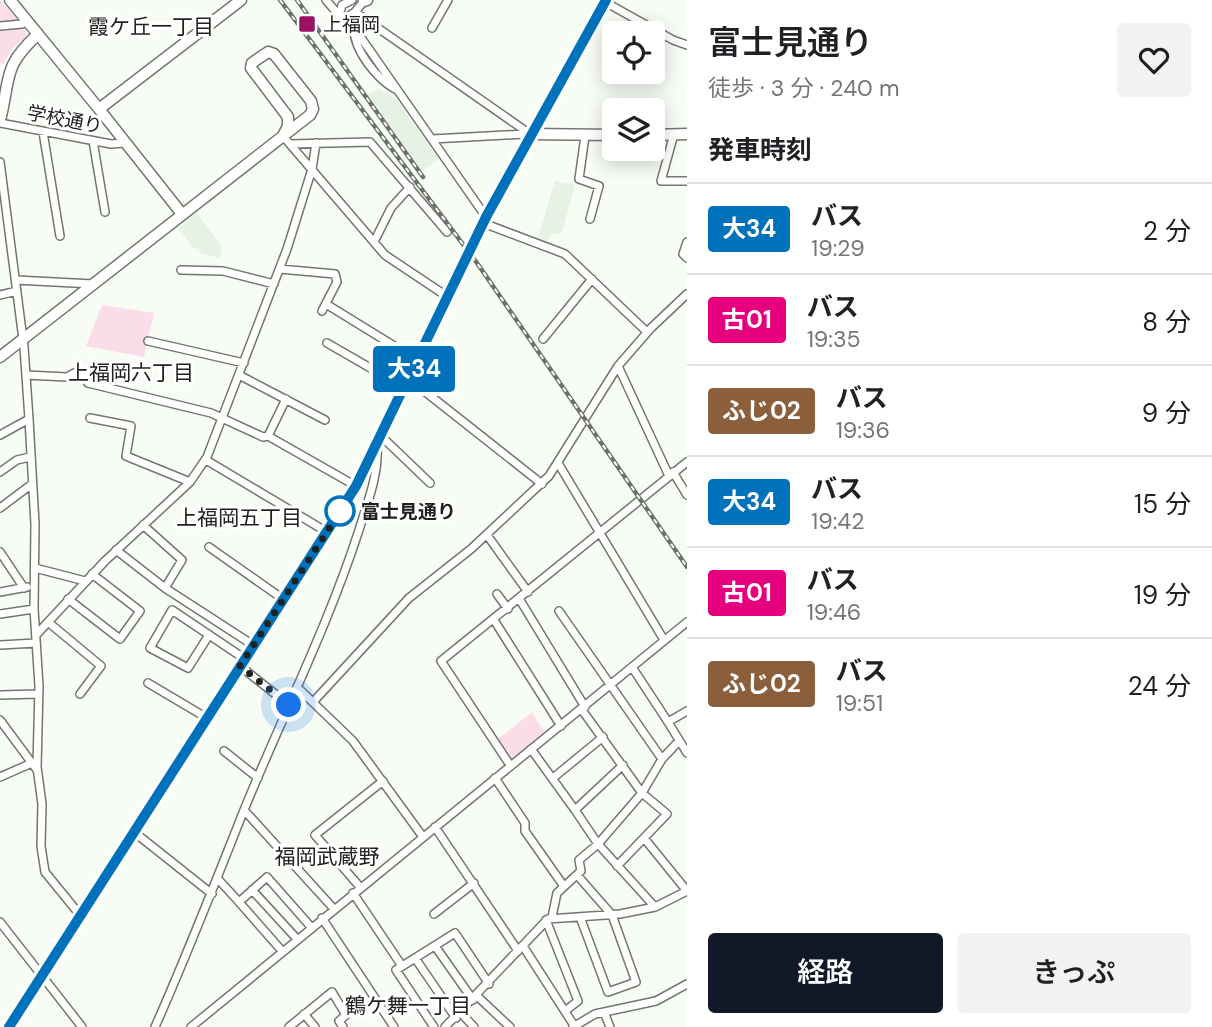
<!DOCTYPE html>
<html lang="ja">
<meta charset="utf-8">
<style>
:root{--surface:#fff;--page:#f2f2f2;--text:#202124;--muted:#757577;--line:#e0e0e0;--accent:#111827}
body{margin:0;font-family:"DM Sans","Noto Sans JP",sans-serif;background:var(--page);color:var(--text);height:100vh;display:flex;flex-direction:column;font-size:26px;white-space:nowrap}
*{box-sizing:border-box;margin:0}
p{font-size:23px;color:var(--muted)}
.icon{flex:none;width:38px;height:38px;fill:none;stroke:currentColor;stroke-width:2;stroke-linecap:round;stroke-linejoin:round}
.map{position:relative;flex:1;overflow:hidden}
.drawer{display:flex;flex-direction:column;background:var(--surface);width:525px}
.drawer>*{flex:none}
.badge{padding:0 14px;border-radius:5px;font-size:24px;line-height:46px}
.controls{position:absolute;left:602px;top:21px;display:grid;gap:14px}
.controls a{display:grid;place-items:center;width:63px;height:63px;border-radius:7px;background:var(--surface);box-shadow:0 4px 18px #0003;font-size:35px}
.you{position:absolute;width:35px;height:35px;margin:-18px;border:5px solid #fff;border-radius:50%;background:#1a73e8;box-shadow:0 0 0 10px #1a73e833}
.map>.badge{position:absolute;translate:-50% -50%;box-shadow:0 0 0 4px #fff}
h2{padding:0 21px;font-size:26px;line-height:63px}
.round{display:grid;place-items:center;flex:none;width:74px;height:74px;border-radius:7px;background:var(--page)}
.overview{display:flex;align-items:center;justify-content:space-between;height:119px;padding:0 21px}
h1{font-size:33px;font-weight:600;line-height:52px}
.primary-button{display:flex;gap:14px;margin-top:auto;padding:14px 21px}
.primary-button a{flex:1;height:80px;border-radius:7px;background:var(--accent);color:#fff;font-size:28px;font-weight:600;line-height:80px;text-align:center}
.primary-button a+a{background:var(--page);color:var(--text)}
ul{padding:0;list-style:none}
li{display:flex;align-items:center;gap:21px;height:91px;padding:0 21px;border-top:2px solid var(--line)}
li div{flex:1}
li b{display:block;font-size:26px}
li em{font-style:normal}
li .badge{min-width:77px;font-weight:700;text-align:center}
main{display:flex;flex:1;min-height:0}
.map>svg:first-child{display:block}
.built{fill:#e6f2e3}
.green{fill:#fadde9}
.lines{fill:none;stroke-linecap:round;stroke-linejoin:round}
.street-casing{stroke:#71776f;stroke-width:10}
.secondary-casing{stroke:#71776f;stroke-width:13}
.primary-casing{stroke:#71776f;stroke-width:14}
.street{stroke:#fff;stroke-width:7}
.secondary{stroke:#fff;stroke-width:10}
.primary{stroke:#fff;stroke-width:10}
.rail-casing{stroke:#6c6f6a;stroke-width:4.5}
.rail{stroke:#fff;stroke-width:2;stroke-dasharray:5;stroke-linecap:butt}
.line-casing{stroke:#fff;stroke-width:16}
.line{stroke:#0072bc;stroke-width:10}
.walk{stroke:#20221f;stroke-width:7;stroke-dasharray:0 12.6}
.poi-dot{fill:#9a1063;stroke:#fff;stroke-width:2.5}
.stop-dot{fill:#fff;stroke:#0072bc;stroke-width:3.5}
.labels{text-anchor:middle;stroke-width:6;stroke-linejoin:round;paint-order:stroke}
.poi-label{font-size:19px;fill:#20221f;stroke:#fff;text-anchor:start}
.street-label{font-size:19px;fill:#20221f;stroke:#fff}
.stop-label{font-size:19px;font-weight:bold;fill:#20221f;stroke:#fff;text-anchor:start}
.neighbourhood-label{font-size:21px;fill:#20221f;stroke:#fff}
</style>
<main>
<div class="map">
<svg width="687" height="1027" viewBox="0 0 687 1027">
<rect width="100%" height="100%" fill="#f7fdf5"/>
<path class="built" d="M379 88 397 100 439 159 422 171 367 95Z
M555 181 575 185 562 233 551 234 546 244 537 241Z
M197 213 222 247 220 258 199 253 200 250 194 248 178 229Z"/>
<path class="green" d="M0 0 26 30V36L11 50 4 64 0 63Z
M102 305 154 313 144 357 86 346Z
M532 712 545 733 511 759 498 739Z"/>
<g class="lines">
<g class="street-casing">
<path id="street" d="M326 0 343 20 355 12 364 1
M605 2 673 40 687 45
M355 12 530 134
M339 16 342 5 352 0
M348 19 486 217
M0 26 22 24
M432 28 448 0
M354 29C354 50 376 78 395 89
M0 123 111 144 124 143
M43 132 60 236
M674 134 661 181H687
M283 136 385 255 448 297
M585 136 579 179 599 186 590 219
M432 139 525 134
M93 141 105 212
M290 144 370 142 447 232
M0 162 24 347 29 419 35 524 34 609 39 686 37 767 42 804 41 846 45 872 80 915
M483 223 565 254 647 332
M374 242 391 208 410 187
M687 242 683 254 687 258
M280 269 335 274 337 282 322 311
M181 270 223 271 274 284
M16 280 93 284
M0 295 17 291
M326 304 417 360
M543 339 592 279
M148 341 244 363
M327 343 405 388
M618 366 669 476
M26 375 67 377 74 373 89 377 88 383 211 413 263 437 268 436 286 399
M239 375 325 420
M409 379 542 484
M90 418 131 426 126 456 190 482
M0 435 29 419
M268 436 356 486
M381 436 430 483
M206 460 327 532
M558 463 664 640
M0 472 17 460 30 457
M673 472 687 495
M0 508 32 484
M143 525 182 560 165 588
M487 535 528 592
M209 547 283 599
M116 550 165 588 253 645
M0 552 24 588
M35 568 85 581
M0 592 27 587
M497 594 508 609
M68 599 120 639 140 611 92 574
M520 600 585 707
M0 614 34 609
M494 620 561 726
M48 622 101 666 80 694
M36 635 105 561 190 482 207 457 287 249 312 169 316 143
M209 635 188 668 150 648 172 610 245 659
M0 645 36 643
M240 666 289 705
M632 667 668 722 687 711
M148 683 207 718
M297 687 353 741 423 837
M0 695 38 694
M314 701 409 598 471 549 549 476 618 366 651 328 687 294
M582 710 642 793 667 814 617 866
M0 720 37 770
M668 722 687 753
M531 749 575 810 623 765
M224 751 258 778
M662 759 679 741
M510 765 441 661 687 462
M0 777 32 763
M495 778 525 823V831L563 885
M553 778 603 737
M244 810 334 909
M575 810 598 844 655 907
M435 827 518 951
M134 832 212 894
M644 838 687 891
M577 875 612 915 636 982 608 992 580 917
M218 879 239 902
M360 887 315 835 383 781
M252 890 297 939
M353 893 402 966
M434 914 474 883
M552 917 557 893 581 871 579 860 598 844 642 793 662 759 559 611
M322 918 394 1027
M546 920 578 1001 565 1011
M0 922 82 1027
M435 946 473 1000
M523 946 575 1027
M282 951 239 902 267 877 311 927
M415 958 456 1018
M477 996 510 1027
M604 1012 610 1027
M461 1013 474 1027
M304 1014 315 1027
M155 1027C187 955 215 883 244 810 282 717 328 626 359 530 367 504 379 474 377 447
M191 1027 687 622
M289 1027 332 992 346 1015 339 1021 343 1027
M434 1027 396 970 455 933 489 984
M445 1027 548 919 620 914 655 907 687 891
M573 1027 595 1014 656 1001 687 984"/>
</g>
<g class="secondary-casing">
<path id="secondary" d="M10 0 99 109 241 0
M364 1 367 0
M99 109 182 214
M0 120C11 77 2 68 37 35
M530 134 614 135
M653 135 687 134
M0 357 310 115 313 109 311 101 274 54 268 52 252 63 251 68 288 117V126L283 136"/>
</g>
<g class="primary-casing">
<path id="primary" d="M9 1027 356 486 486 217 606 0"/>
</g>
<use href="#street" class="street"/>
<use href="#secondary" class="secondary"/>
<use href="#primary" class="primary"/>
<g class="rail-casing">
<path id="rail" d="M280 0 477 263 687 567
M297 0 423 177"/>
</g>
<use href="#rail" class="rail"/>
</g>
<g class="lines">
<g class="line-casing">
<path id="line" d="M9 1027 356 486 486 217 606 0"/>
</g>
<use href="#line" class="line"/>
<path class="walk" d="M289 705 240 666 343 507 340 511"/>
</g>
<rect class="poi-dot" x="298" y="15" width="18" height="18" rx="3.5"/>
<circle class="stop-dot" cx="340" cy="511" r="14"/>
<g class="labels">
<g class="poi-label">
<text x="323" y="31">上福岡</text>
</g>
<g class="street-label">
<text transform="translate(65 119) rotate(11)" y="7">学校通り</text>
</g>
<g class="stop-label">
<text x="361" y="518">富士見通り</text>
</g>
<g class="neighbourhood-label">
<text x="151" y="34">霞ケ丘一丁目</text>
<text x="131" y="380">上福岡六丁目</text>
<text x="239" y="525">上福岡五丁目</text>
<text x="327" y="864">福岡武蔵野</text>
<text x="408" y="1013">鶴ケ舞一丁目</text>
</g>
</g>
</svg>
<div class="controls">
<a><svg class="icon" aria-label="locate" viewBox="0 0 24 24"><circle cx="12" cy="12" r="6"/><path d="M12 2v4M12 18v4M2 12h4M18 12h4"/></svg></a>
<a><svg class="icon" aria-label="layers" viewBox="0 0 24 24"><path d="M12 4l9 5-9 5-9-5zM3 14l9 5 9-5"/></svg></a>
</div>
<div class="you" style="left:289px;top:705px"></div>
<b class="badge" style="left:414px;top:369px;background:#0072bc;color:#fff">大34</b>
</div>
<section class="drawer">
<div class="overview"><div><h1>富士見通り</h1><p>徒歩 · 3 分 · 240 m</p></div><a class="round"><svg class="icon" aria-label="heart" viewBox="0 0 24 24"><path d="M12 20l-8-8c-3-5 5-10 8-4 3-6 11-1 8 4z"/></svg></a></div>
<h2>発車時刻</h2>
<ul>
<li><span class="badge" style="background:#0072bc;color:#fff">大34</span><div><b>バス</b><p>19:29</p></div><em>2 分</em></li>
<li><span class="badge" style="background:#e6007e;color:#fff">古01</span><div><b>バス</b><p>19:35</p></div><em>8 分</em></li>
<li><span class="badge" style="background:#8b5e3c;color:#fff">ふじ02</span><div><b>バス</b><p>19:36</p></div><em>9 分</em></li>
<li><span class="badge" style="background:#0072bc;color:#fff">大34</span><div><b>バス</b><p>19:42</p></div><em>15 分</em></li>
<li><span class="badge" style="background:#e6007e;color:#fff">古01</span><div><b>バス</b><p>19:46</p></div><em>19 分</em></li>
<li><span class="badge" style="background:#8b5e3c;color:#fff">ふじ02</span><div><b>バス</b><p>19:51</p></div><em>24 分</em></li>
</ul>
<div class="primary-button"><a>経路</a><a>きっぷ</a></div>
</section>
</main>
